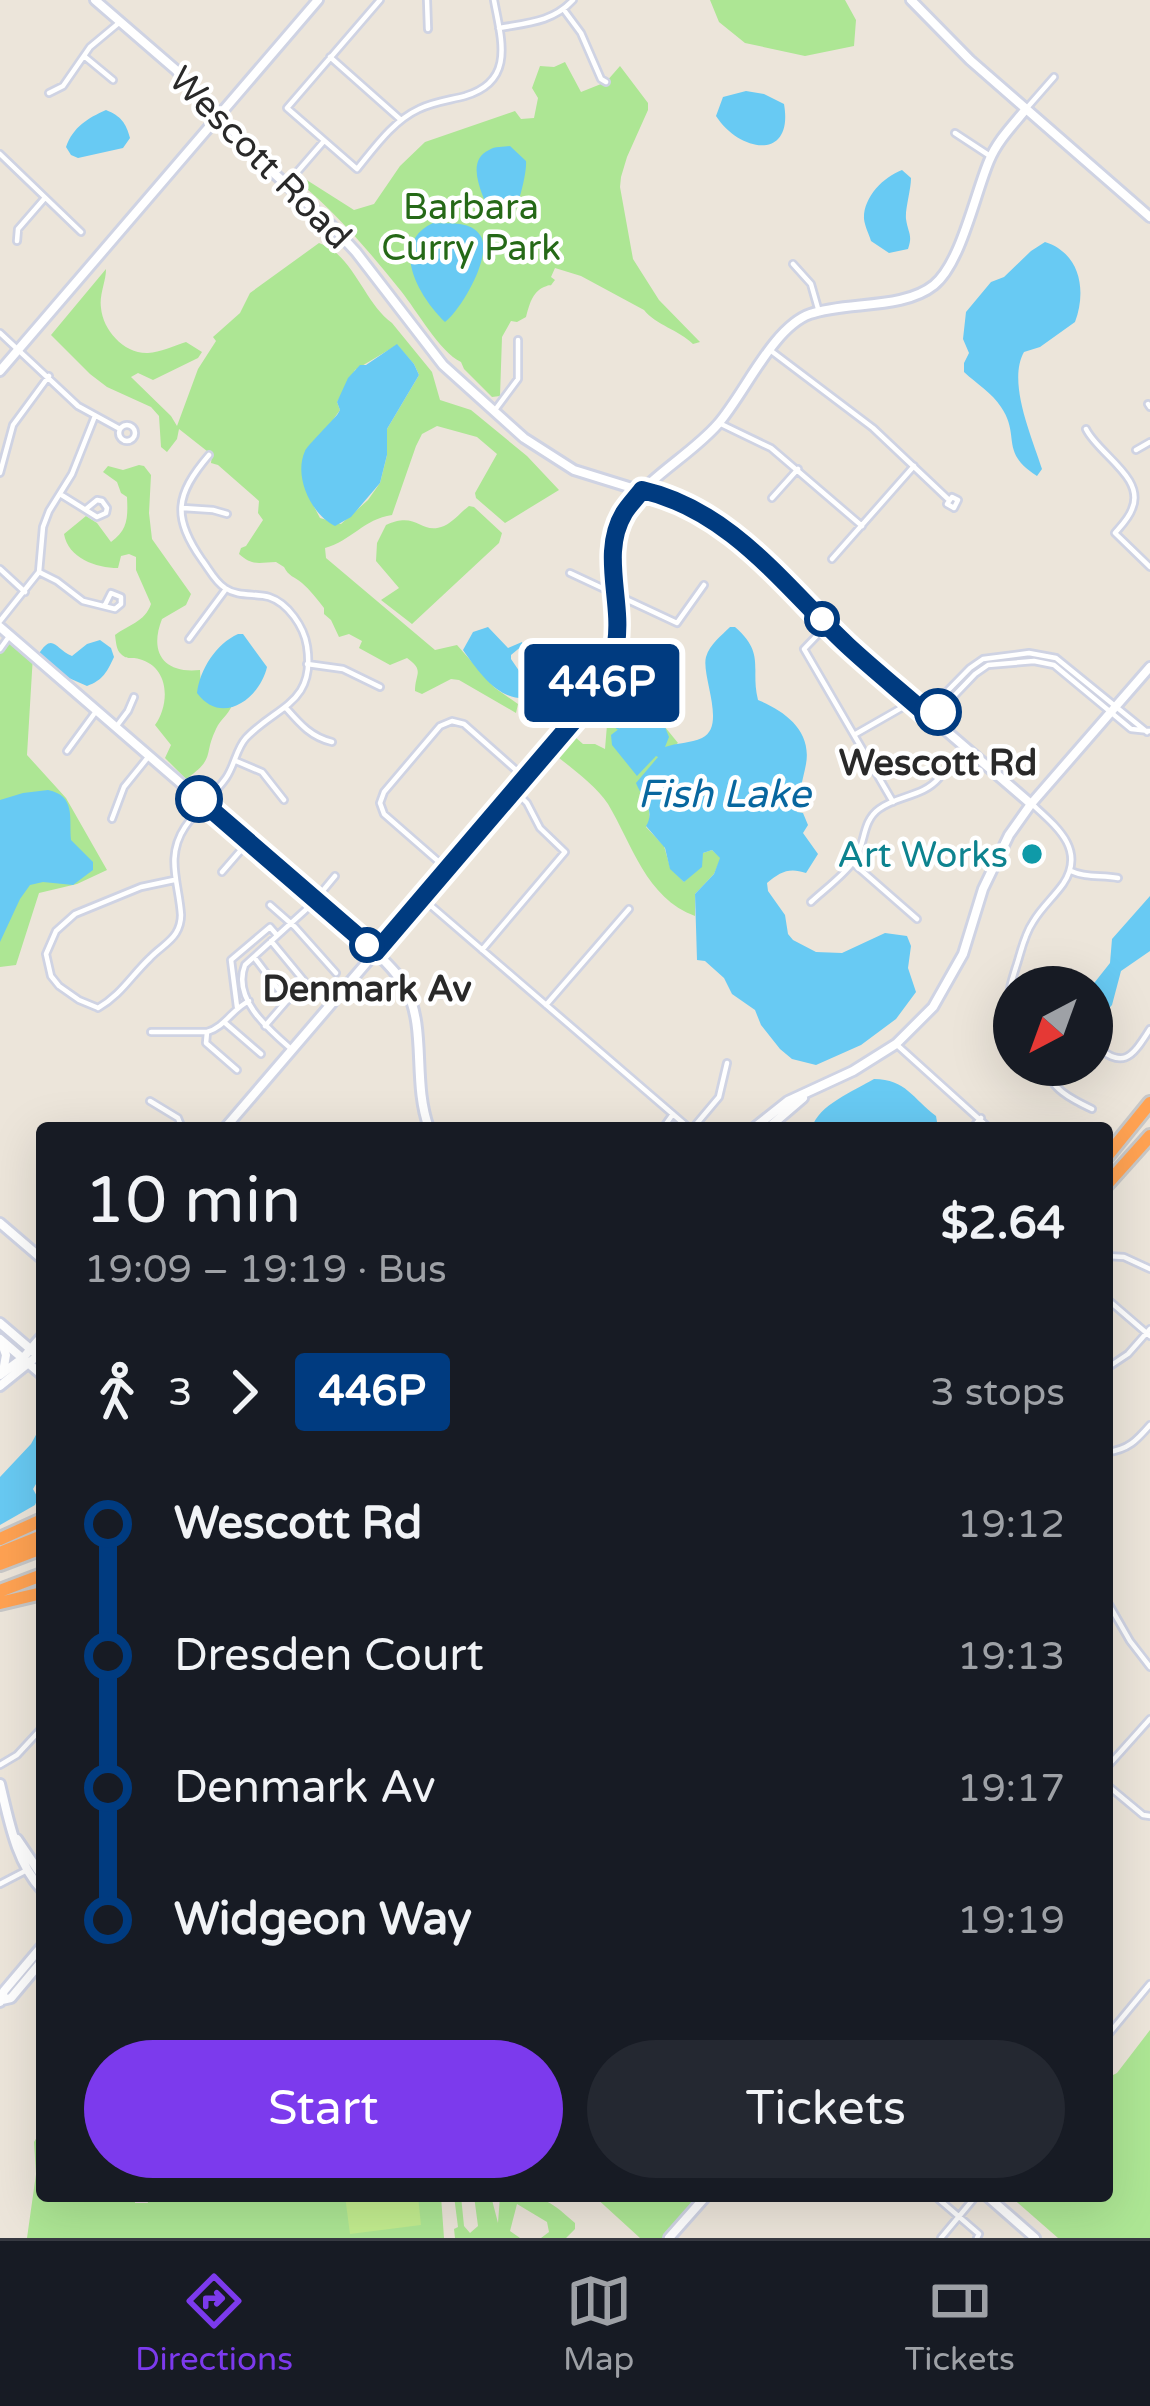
<!DOCTYPE html>
<meta charset="utf-8">
<style>
:root{--surface:#171b24;--page:#242831;--text:#f1f3f6;--muted:#9ea1a6;--line:#363941;--accent:#7c3aed}
body{margin:0;font-family:"Varela Round",sans-serif;background:var(--page);color:var(--text);height:100vh;display:flex;flex-direction:column;font-size:45px;white-space:nowrap}
*{box-sizing:border-box;margin:0}
p{font-size:39px;color:var(--muted)}
.icon{flex:none;width:66px;height:66px;fill:none;stroke:currentColor;stroke-width:2;stroke-linecap:round;stroke-linejoin:round}
.map{position:relative;flex:1;overflow:hidden}
.panel{position:absolute;left:36px;top:1122px;width:1077px;height:1080px;display:flex;flex-direction:column;background:var(--surface);border-radius:12px;box-shadow:0 12px 48px #0002}
.panel>*{flex:none}
.badge{padding:0 24px;border-radius:9px;font-size:42px;line-height:78px}
.needle{width:78px;rotate:221deg}
.controls{position:absolute;left:993px;top:966px;display:grid;gap:24px}
.controls a{display:grid;place-items:center;width:120px;height:120px;border-radius:50%;background:var(--surface);box-shadow:0 12px 48px #0002;font-size:60px}
.map>.badge{position:absolute;translate:-50% -50%;box-shadow:0 0 0 6px #fff}
.legs{display:flex;align-items:center;gap:18px;height:132px;padding:0 48px;font-size:39px}
.legs p{margin-inline-start:auto}
.head{display:flex;align-items:center;justify-content:space-between;height:204px;padding:0 48px}
h1{font-size:66px;font-weight:600;line-height:90px}
.primary-button{display:flex;gap:24px;margin-top:auto;padding:24px 48px}
.primary-button a{flex:1;height:138px;border-radius:72px;background:var(--accent);color:#fff;font-size:48px;font-weight:600;line-height:138px;text-align:center}
.primary-button a+a{background:var(--page);color:var(--text)}
ul{padding:0 48px;list-style:none}
li{display:flex;align-items:center;gap:42px;height:132px;font-size:45px}
li i{display:grid;place-items:center;width:18px;height:100%;margin:0 15px;background:currentColor}
li i::after{content:'';width:30px;height:30px;margin:-15px;border:9px solid;border-radius:50%;background:var(--surface)}
li p{margin-inline-start:auto}
li:first-child i{background:linear-gradient(#0000 50%,currentColor 0)}
li:last-child i{background:linear-gradient(currentColor 50%,#0000 0)}
.tabs{display:flex;justify-content:space-around;align-items:center;height:168px;border-top:3px solid var(--line);background:var(--surface);font-size:33px;color:var(--muted)}
.tabs a{display:grid;justify-items:center;gap:6px}
.tabs .selected{color:var(--accent)}
.map>svg:first-child{display:block}
.green{fill:#ade694;fill-rule:evenodd}
.pitch{fill:#c3ed8f}
.water{fill:#68caf3}
.lines{fill:none;stroke-linecap:round;stroke-linejoin:round}
.stream{stroke:#68caf3;stroke-width:3}
.street-casing{stroke:#cfd3e3;stroke-width:10}
.secondary-casing{stroke:#cfd3e3;stroke-width:14}
.highway-casing{stroke:#c7c7c7;stroke-width:18}
.street{stroke:#fff;stroke-width:4.5}
.secondary{stroke:#fff;stroke-width:8}
.highway{stroke:#ffa252;stroke-width:12}
.line-1-casing{stroke:#fff;stroke-width:27}
.line-1{stroke:#003b80;stroke-width:18}
.stop-1-dot{fill:#fff;stroke:#003b80;stroke-width:6}
.culture-dot{fill:#0f9aa8;stroke:#fff;stroke-width:4.5}
.labels{text-anchor:middle;stroke-width:9;stroke-linejoin:round;paint-order:stroke}
.street-label{font-size:36px;fill:#292929;stroke:#fff}
.park-label{font-size:36px;fill:#256917;stroke:#fff}
.stop-label{font-size:36px;font-weight:bold;fill:#292929;stroke:#fff}
.culture-label{font-size:36px;fill:#0d838f;stroke:#fff;text-anchor:end}
.water-label{font-size:39px;font-style:italic;fill:#08679f;stroke:#fff}
</style>
<div class="map">
<svg width="1150" height="2238" viewBox="0 0 1150 2238">
<rect width="100%" height="100%" fill="#ece5da"/>
<path class="green" d="M710 0H845L856 20 854 46 805 56 745 43 719 22Z
M565 62 581 92 606 82 620 66 648 103V110L627 157 621 177 620 187 633 259 659 300 700 342 693 344C679 330 656 325 644 310L581 276 555 268 551 277 555 280C547 290 555 282 544 287 532 292 529 306 526 317L517 322 511 321 502 337 500 396 492 397 464 369 461 362C440 352 417 311 401 291 369 251 338 215 299 182L302 177 354 210 374 204 400 166 425 142 515 111 521 119 534 118 538 98 532 88 540 66 554 67Z
M319 243C353 254 364 303 392 323L432 372 440 400 471 410 527 456 559 490 505 523 476 498 475 493 497 454 477 437 437 426 422 434 416 446 392 515C364 519 351 541 325 548L326 558 435 650 457 645 495 688 518 704 516 713 459 680 451 679 422 694 415 691C415 673 425 671 407 658L390 665 359 648 362 641 349 634 339 637 331 620 324 614V608C317 599 310 590 302 583 294 576 289 577 284 567L276 562C261 562 253 567 239 554L241 548 246 546 263 520 258 513 259 501 218 465 211 463 212 455 179 429 177 439 167 452 161 447 159 416 151 407 107 387 90 374 51 335 106 269C106 282 99 294 101 308 103 330 124 354 148 353 160 352 174 346 186 342L202 352 198 358 153 380 138 373 131 377 171 416 177 426 198 369 216 341 213 337 240 313 250 293ZM397 345 414 364 419 375 387 429V455L380 483 368 500 341 524 320 518 308 495 314 440 325 431 340 410 337 402 355 370Z
M139 465 144 466 151 475 149 513 152 539 191 594 186 605 162 619C149 652 163 674 200 670L201 691 232 705C228 716 221 718 216 729 203 756 216 758 186 779L165 758 171 745 155 725C170 704 170 667 139 659 131 656 128 661 121 654 116 650 116 641 115 635 128 625 145 622 151 604L136 570V557L129 554 121 556 118 568C96 568 68 558 64 534L86 516 97 523 111 542C128 530 128 517 127 497L121 493 117 482 103 472 108 466 123 470Z
M469 506 474 507 502 533 499 543 412 624 381 600 399 588 376 561 377 543 386 525C418 510 420 536 444 526 453 522 461 512 469 506Z
M10 635 33 655 27 755 66 798 107 870 77 884 39 893 16 965 0 967V649Z
M618 716H625L665 727 678 743 658 757 648 803 650 820 646 827 664 846 670 867 684 882 703 853 712 850 721 858 714 874 695 894V916C646 898 632 844 608 804 595 784 569 767 551 751L566 729 583 744H595L605 749 607 725Z
M1150 2030V2238H1058L1010 2196H1107V2078L1117 2073Z
M42 2129V2196H135V2203H148L146 2196H441L444 2238H27L36 2174 34 2142Z
M454 2196H461L464 2226 470 2233 478 2226 474 2196H491L498 2223 500 2196C540 2196 544 2195 575 2223V2229L566 2238H541L549 2232 547 2222 517 2204 510 2231 520 2238H455L454 2229 458 2227Z
M594 2196H702L664 2238H640Z"/>
<path class="pitch" d="M345 2196H418L421 2225 350 2234Z"/>
<path class="water" d="M746 91 764 94 784 104C794 161 740 153 716 116L723 97Z
M106 110C121 116 126 123 130 138L123 148 78 158 71 155 66 147C73 127 88 118 106 110Z
M510 146 526 161C527 171 520 200 515 209L491 217C485 198 463 162 489 150 495 146 503 147 510 146Z
M902 170 911 178C911 190 905 209 906 219 908 233 913 235 908 249L889 253 871 241C869 234 865 227 864 219 863 198 883 177 902 170Z
M433 223C448 224 470 220 480 235 494 254 461 310 445 322 419 297 388 244 433 223Z
M1045 242C1080 253 1087 290 1075 322L1040 347 1024 352C1007 382 1032 437 1042 469L1037 476C999 452 1021 436 1001 407 992 393 977 384 964 372V363L969 353 963 339 966 312 991 282 1004 277 1031 251Z
M397 344 414 364 419 375 387 429V455L380 483 351 517 335 526C312 515 293 477 305 451 307 446 332 421 337 415L340 410 337 402 348 378 360 365H366Z
M488 627 508 648 522 642 523 645 511 655V659L526 681 527 698C498 701 478 671 463 650L473 632Z
M730 627H735C766 654 750 668 758 700 785 711 812 731 806 764 803 780 798 795 797 812L803 813 808 825 803 833 818 854 806 873C789 867 780 872 767 883L768 891 785 915 788 934 793 940 816 952 842 953 885 933 907 936 911 946 908 968 916 992 896 1019 861 1045 816 1065 792 1059 780 1049 761 1025 755 1010 732 994 724 978 705 961 697 960 695 894 714 874 720 858 712 850 703 853 702 867 684 882 670 869 665 848 646 826C656 810 642 798 636 783L658 757 656 756 637 776 612 745 611 735C634 717 638 719 665 727L669 737 665 747C676 743 691 743 702 738 727 726 701 676 706 657 710 644 721 636 730 627Z
M238 634H243L267 667C260 698 222 727 197 693 200 669 216 644 238 634Z
M100 640 111 648 114 657C107 672 103 680 87 686L62 675 38 655C53 631 55 649 72 656L87 644Z
M48 790C76 796 69 817 71 840L93 862V870L73 885 43 882 30 885 20 899 0 942V800L23 793Z
M1150 896V951L1121 971 1112 1005 1102 1016H1092L1091 987 1110 963 1112 939Z
M874 1079C906 1079 913 1099 936 1116L938 1128H812C818 1105 854 1091 874 1079Z
M42 1432V1474L33 1489 38 1498 35 1505 0 1525V1477L31 1444 37 1433Z"/>
<g class="lines">
<path class="stream" d="M606 718 618 728"/>
<g class="street-casing">
<path id="street" d="M380 0 287 108 357 169C375 147 393 121 419 109 433 102 450 100 465 96 516 81 501 39 494 0
M427 0 428 29
M564 10 581 33 601 79 606 82
M499 28C527 23 553 22 573 0
M84 56 113 80
M330 57 401 120
M49 93 63 86 90 47 120 22
M1026 109 1054 77
M955 133 990 156
M0 154 81 232
M286 185 324 141
M17 241 18 229 44 199
M793 264 811 284 819 312
M0 333 78 406 120 429
M770 350 873 428 948 499
M1148 404 1150 407
M495 410 518 379V340
M719 423 771 448 862 526
M119 433a8 8 0 1 1 16 0a8 8 0 1 1-16 0Z
M1086 429C1098 454 1146 478 1132 509 1129 518 1121 526 1115 533L1150 567
M1136 450 1150 442
M0 473 13 425 49 376
M60 494 97 517 106 513 107 508 102 501 97 500 86 509
M952 497 958 500 954 508 947 504Z
M772 498 798 469
M183 508 213 510 227 514
M832 559 914 466
M0 569 25 592
M39 572 57 581 83 601 115 609 121 604V597L111 593 105 605
M570 573 677 623 704 585
M0 621 39 572 43 527 49 511 72 474 95 416
M827 625 804 649 893 802
M189 639 226 589
M0 649 10 635
M546 656 590 700
M307 664 343 669 380 687
M603 681 672 694
M286 708C300 724 311 737 332 742
M926 713 970 668 983 659 1029 653 1056 658 1147 732
M932 719 975 674 988 665 1034 661 1054 665 1131 729 1150 731
M116 727 128 711 134 697
M854 735 903 707 909 699
M67 751 97 710
M236 761 262 772 284 800
M112 819 124 787 149 756
M853 863 917 919
M447 869 384 814 380 803 384 792 440 726 452 721 464 724 525 778
M1071 871C1086 878 1101 875 1118 878
M222 872 248 842
M422 898 689 1128
M811 902C825 889 842 877 854 861 866 845 861 822 879 809 898 795 923 797 939 778
M270 905 295 927 336 973
M482 950 565 852 540 828 527 803 514 790
M254 957 287 1001
M546 1005 629 909
M96 1007 79 1000 59 986 51 976 46 954 56 931 75 914 141 887 174 880
M237 1007 231 960 270 927 276 934
M98 1008C121 995 131 976 150 958 158 949 170 943 176 933 179 928 181 921 181 915 179 883 165 857 185 827 197 809 214 795 226 778 235 765 236 749 246 738 276 706 316 704 307 646 304 627 288 603 269 597 255 593 238 597 225 588 215 582 209 569 202 560 172 517 175 495 209 455
M1014 1012C1005 996 1011 984 1016 967 1021 952 1024 935 1033 922 1041 908 1053 898 1063 884 1086 850 1057 827 1033 805
M224 1022 261 1054
M265 1026 304 981 271 941
M151 1032H207
M1092 1043C1123 1070 1131 1059 1150 1029
M896 1044 989 1128
M290 1048C267 1028 232 998 245 965L311 905 335 876
M1046 1065C1048 1088 1073 1100 1092 1109
M237 1070 206 1043 207 1032C225 1027 232 1009 249 1001
M150 1101 178 1118 182 1128
M663 1128 673 1114
M693 1128 719 1097 727 1063
M972 1128 981 1118
M1107 1256 1124 1257 1150 1269
M1107 1299 1150 1336
M1107 1368 1128 1354 1150 1329
M1107 1452C1128 1450 1137 1440 1150 1425
M1107 1601 1130 1641 1150 1667
M0 1765 17 1755 42 1728
M1107 1767 1150 1719
M1107 1785 1143 1815 1150 1816
M0 1884 27 1870
M1107 2036 1150 1984
M935 2196 979 2234 977 2238
M941 2238 976 2196"/>
</g>
<g class="secondary-casing">
<path id="secondary" d="M95 0 176 70 266 166 331 225 356 252 443 365 524 438 574 470 677 502 735 535 849 647 1031 804
M911 0 970 60 1150 217
M0 371 318 0
M0 627 376 952C387 964 399 974 406 989 427 1029 412 1082 429 1128
M225 1128 588 704C601 682 613 664 617 637 622 595 600 550 625 512 648 476 690 456 718 424 745 393 773 327 810 314 847 301 903 310 934 285 961 263 975 194 989 161 997 141 1013 125 1026 109
M754 1128 788 1101 853 1071 896 1044 933 1007 963 954 983 889 1009 835 1031 804 1150 667
M768 1128 803 1098
M0 1223 42 1259
M0 1323 42 1359
M0 1339 42 1375
M1 1341 6 1355 3 1372
M0 1375 23 1358 42 1336
M0 1386 41 1353
M0 1784C9 1821 16 1862 42 1890
M17 1839 42 1876
M2 2000 11 1998 42 1961
M0 2002 4 1991 42 1946
M987 2196 1035 2238
M669 2238 706 2196"/>
</g>
<g class="highway-casing">
<path id="highway" d="M1107 1156 1150 1103
M1107 1184 1150 1136
M0 1539 42 1520
M0 1553 42 1536
M0 1564 42 1548
M0 1591 42 1575
M0 1603 42 1593"/>
</g>
<use href="#street" class="street"/>
<use href="#secondary" class="secondary"/>
<use href="#highway" class="highway"/>
</g>
<g class="lines">
<g class="line-1-casing">
<path id="line-1" d="M199 799 376 952 588 704C600 684 611 667 616 644 623 601 600 553 624 513 629 505 636 498 642 490 731 510 785 587 847 645 875 671 904 694 932 719L938 712"/>
</g>
<use href="#line-1" class="line-1"/>
</g>
<g class="stop-1-dot">
<circle cx="822" cy="619" r="15"/>
<circle cx="938" cy="712" r="21"/>
<circle cx="199" cy="799" r="21"/>
<circle cx="367" cy="945" r="15"/>
</g>
<circle class="culture-dot" cx="1032" cy="854" r="12"/>
<g class="labels">
<g class="street-label">
<text transform="translate(261 157) rotate(45)" y="13">Wescott Road</text>
</g>
<g class="park-label">
<text x="471" y="219">Barbara<tspan x="471" dy="41">Curry Park</tspan></text>
</g>
<g class="stop-label">
<text x="938" y="775">Wescott Rd</text>
<text x="367" y="1001">Denmark Av</text>
</g>
<g class="culture-label">
<text x="1008" y="867">Art Works</text>
</g>
<g class="water-label">
<text x="724" y="807">Fish Lake</text>
</g>
</g>
</svg>
<div class="controls">
<a><svg class="needle" viewBox="-14 -14 28 28"><path d="M0-13l5 13h-10z" fill="#e53935"/><path d="M0 13l5-13h-10z" fill="#9ea1a6"/></svg></a>
</div>
<b class="badge" style="left:602px;top:683px;background:#003b80;color:#fff">446P</b>
<section class="panel">
<div class="head"><div><h1>10 min</h1><p>19:09 – 19:19 · Bus</p></div><b>$2.64</b></div>
<div class="legs"><svg class="icon" aria-label="walk" viewBox="0 0 24 24"><circle cx="13" cy="4" r="2"/><path d="M13 8l-2 6 4 7M11 14l-3 7M7 12l3-4h3l4 4"/></svg>3<svg class="icon" aria-label="forward" viewBox="0 0 24 24"><path d="M9 5l7 7-7 7"/></svg><b class="badge" style="background:#003b80;color:#fff">446P</b><p>3 stops</p></div>
<ul>
<li><i style="color:#003b80"></i><b>Wescott Rd</b><p>19:12</p></li>
<li><i style="color:#003b80"></i><span>Dresden Court</span><p>19:13</p></li>
<li><i style="color:#003b80"></i><span>Denmark Av</span><p>19:17</p></li>
<li><i style="color:#003b80"></i><b>Widgeon Way</b><p>19:19</p></li>
</ul>
<div class="primary-button"><a>Start</a><a>Tickets</a></div>
</section>
</div>
<nav class="tabs">
<a class="selected"><svg class="icon" aria-label="directions" viewBox="0 0 24 24"><path d="M12 3l9 9-9 9-9-9zM9 14v-3h6M13 9l2 2-2 2"/></svg>Directions</a>
<a><svg class="icon" aria-label="map" viewBox="0 0 24 24"><path d="M3 6l6-2 6 2 6-2v14l-6 2-6-2-6 2zM9 4v14M15 6v14"/></svg>Map</a>
<a><svg class="icon" aria-label="tickets" viewBox="0 0 24 24"><path d="M3 7h18v10H3zM15 7v10"/></svg>Tickets</a>
</nav>
